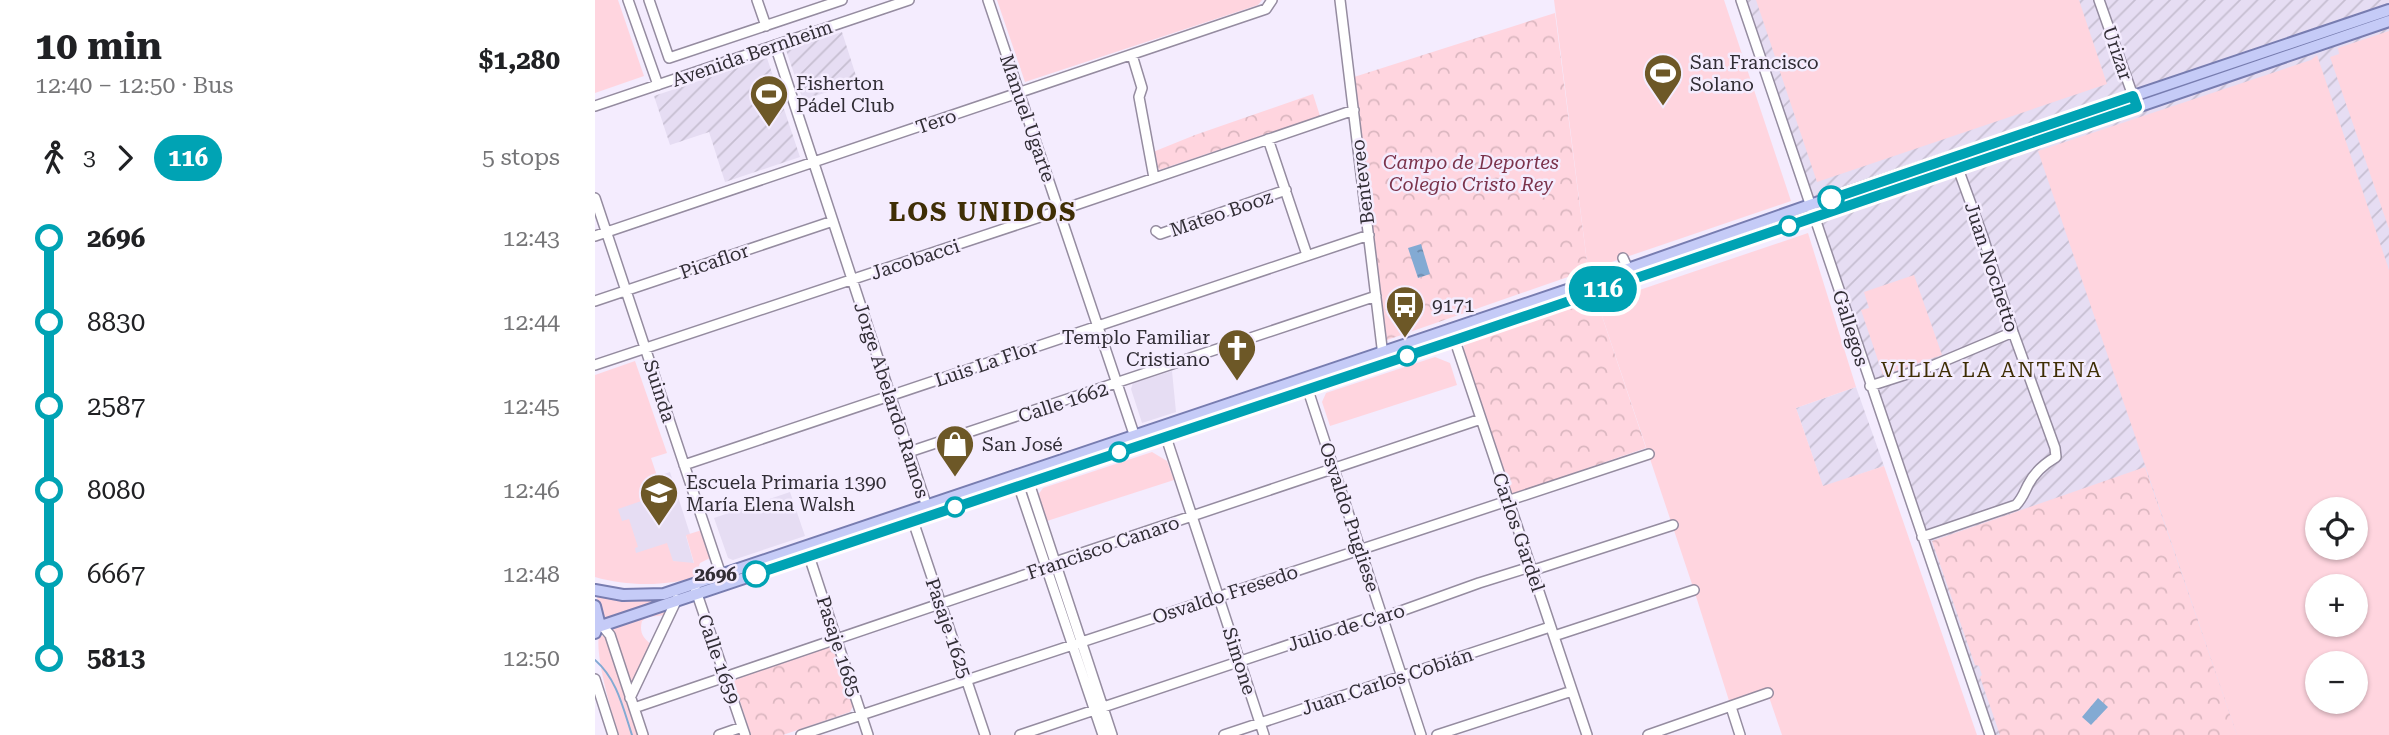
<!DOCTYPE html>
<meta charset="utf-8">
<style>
:root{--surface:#fff;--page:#f2f2f2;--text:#202124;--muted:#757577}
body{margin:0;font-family:"Roboto Serif",serif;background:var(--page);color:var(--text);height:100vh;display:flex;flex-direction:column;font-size:26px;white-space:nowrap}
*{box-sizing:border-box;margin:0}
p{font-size:23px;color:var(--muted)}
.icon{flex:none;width:38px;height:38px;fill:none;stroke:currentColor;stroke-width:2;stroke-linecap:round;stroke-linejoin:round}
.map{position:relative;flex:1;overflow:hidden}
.details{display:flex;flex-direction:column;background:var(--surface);width:595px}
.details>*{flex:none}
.badge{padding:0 14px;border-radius:23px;font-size:24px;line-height:46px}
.fabs{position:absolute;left:1710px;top:497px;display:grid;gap:14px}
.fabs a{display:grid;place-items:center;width:63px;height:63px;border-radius:50%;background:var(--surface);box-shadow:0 2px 5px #0004;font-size:35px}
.map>.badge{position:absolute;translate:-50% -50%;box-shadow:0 0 0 4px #fff}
.legs{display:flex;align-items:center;gap:10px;height:77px;padding:0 35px;font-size:23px}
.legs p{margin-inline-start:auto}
.overview{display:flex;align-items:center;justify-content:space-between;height:119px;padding:0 35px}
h1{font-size:38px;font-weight:700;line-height:52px}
ul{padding:0 35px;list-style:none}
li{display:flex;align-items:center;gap:24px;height:84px;font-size:26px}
li i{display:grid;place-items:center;width:10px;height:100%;margin:0 9px;background:currentColor}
li i::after{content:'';width:18px;height:18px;margin:-9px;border:5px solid;border-radius:50%;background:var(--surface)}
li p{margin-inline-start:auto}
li:first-child i{background:linear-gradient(#0000 50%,currentColor 0)}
li:last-child i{background:linear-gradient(currentColor 50%,#0000 0)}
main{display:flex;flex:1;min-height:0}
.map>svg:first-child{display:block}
.built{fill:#e6ddf3}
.industrial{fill:url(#industrial-furrows);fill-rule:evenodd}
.grass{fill:#ffd5df;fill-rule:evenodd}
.park{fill:url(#park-crowns)}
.water{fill:url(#water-ripples)}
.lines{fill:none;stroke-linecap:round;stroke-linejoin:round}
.stream{stroke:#83aad3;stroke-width:2}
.minor-casing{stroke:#958ca0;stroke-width:12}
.major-casing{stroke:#787db0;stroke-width:14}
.minor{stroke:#fff;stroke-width:9}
.major{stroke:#c5cbf7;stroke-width:10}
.line-1-casing{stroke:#fff;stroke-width:16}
.line-1{stroke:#00a3b4;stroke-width:10}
.stop-1-dot{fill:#fff;stroke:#00a3b4;stroke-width:3.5}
.labels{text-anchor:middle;stroke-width:5;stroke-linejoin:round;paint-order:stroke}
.street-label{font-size:19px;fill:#312d35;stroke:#f4ecfe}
.poi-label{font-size:19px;fill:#312d35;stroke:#f4ecfe;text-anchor:start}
.park-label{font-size:19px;font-style:italic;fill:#7b334b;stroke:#f4ecfe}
.stop-label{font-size:19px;font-weight:bold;fill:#312d35;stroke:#f4ecfe;text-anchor:end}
.neighbourhood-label{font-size:21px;letter-spacing:2px;fill:#3f2e05;stroke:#f4ecfe}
.district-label{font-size:26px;font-weight:bold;letter-spacing:2px;fill:#3f2e05;stroke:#f4ecfe}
</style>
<main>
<section class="details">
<div class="overview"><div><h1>10 min</h1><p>12:40 – 12:50 · Bus</p></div><b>$1,280</b></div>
<div class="legs"><svg class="icon" aria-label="walk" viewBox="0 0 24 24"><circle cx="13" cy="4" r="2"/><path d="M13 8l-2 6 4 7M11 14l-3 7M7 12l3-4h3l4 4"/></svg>3<svg class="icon" aria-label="forward" viewBox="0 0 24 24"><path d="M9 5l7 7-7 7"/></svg><b class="badge" style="background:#00a3b4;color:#fff">116</b><p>5 stops</p></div>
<ul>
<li><i style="color:#00a3b4"></i><b>2696</b><p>12:43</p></li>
<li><i style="color:#00a3b4"></i><span>8830</span><p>12:44</p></li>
<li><i style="color:#00a3b4"></i><span>2587</span><p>12:45</p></li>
<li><i style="color:#00a3b4"></i><span>8080</span><p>12:46</p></li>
<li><i style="color:#00a3b4"></i><span>6667</span><p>12:48</p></li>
<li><i style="color:#00a3b4"></i><b>5813</b><p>12:50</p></li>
</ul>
</section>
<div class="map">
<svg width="1794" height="735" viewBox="0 0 1794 735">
<defs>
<pattern id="industrial-furrows" width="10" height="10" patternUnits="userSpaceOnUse" patternTransform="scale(1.75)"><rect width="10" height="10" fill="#e6ddf3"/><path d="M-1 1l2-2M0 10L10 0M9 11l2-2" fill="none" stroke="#c6bed1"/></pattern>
<pattern id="park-crowns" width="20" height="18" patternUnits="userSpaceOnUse" patternTransform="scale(1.75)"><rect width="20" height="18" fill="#ffd5df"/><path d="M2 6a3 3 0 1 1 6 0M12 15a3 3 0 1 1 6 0" fill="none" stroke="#dbb7c0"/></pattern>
<pattern id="water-ripples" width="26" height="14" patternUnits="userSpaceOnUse" patternTransform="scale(1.75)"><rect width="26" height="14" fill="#83aad3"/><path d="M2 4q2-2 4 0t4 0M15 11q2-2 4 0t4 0" fill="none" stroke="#6c8bac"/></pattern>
</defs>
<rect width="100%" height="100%" fill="#f4ecfe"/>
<path class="built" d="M577 371 581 412 547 423 536 389 538 383Z
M75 472 95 534 91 536 99 564 27 555 0 497Z
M195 492 210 536 138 560 133 558 119 518Z"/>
<path class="industrial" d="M1146 0H1794V735H1395ZM1722 509H1760V548H1722ZM1722 586H1760V625H1722ZM1722 663H1760V702H1722Z
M247 32 263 82 208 100 191 50Z
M172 58 205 157 130 182 114 132 75 145 59 96Z
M1261 387 1289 466 1228 487 1201 408Z"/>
<path class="grass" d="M0 0H23L49 76 0 93Z
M402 0H667L663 5 430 82Z
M959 0H1129L1196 201 993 270Z
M1161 0H1484L1512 84 1222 182Z
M1794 31V229L1735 57 1744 54 1743 48Z
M1722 55 1794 270V735H1642L1443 151 1716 60ZM1722 509H1760V548H1722ZM1722 586H1760V625H1722ZM1722 663H1760V702H1722Z
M1213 233 1261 387 1201 408 1228 486 1289 466 1382 735H1187L1173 694 1136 707 1099 590 1003 304Z
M1319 275 1347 355 1288 375 1266 310 1274 308 1269 292Z
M840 357 855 363 862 385 735 426 727 402 731 393Z
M40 361 72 453 56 458 62 476 52 480 58 497 23 509 27 521 34 519 43 547 40 548 41 553 72 543 78 561 99 563 91 535 107 530 115 558 105 563 104 566 107 576C73 586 34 587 0 577V375Z
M557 452 572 461 579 480 452 521 443 495 448 488Z
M1 595 70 599 10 619Z
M74 609 71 615 53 617 47 621C44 632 48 638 57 645L38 682H36L18 629 21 625Z
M4 635 13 638 44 735H24C16 712 0 656 4 635Z"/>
<path class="park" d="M960 13 993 270 792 340 759 77Z
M718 94 725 116 564 170 558 152 600 135Z
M1001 298 1051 448 917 494 869 354V344L873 341Z
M1550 467 1642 735H1405L1385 677 1387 675 1384 666 1380 665 1337 541Z
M232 647 239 650 258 706 255 712 188 735H156L139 683 140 679Z"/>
<path class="water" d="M826 244 835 274 823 278 813 248Z
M1503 698 1513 707 1496 725 1487 717Z"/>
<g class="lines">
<path class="stream" d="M0 660C22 679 28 708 37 735"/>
<g class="minor-casing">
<path id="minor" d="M33 0 63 85
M54 0 74 58 247 0
M162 0 171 26
M393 0 541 440
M745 0 789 364
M1146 0 1395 735
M1504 0 1538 96
M180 45 335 516
M537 55 547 88 544 97 559 178
M0 106 314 0
M673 139 712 255
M0 198 128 581
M561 231 565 234 691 190
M0 236 671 9 677 0
M1028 258 1033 269
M0 301 238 221
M858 335 992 735
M0 365 457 213 759 110
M711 384 826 735
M1275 386 1337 366 1418 332
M569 431 669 735
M314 452 781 296
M89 465 774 235
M432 477 517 735
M422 481 508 735
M318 521 390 735
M1327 537 1421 505C1427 499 1429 493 1433 485 1439 473 1449 464 1461 457L1460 448 1418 332 1388 237 1361 163
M214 556 273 735
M100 588 150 735
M5 623 15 635 48 735
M959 636 1099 590
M0 679 18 735
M35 698 82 599
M1136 707 1145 735
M39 708 444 570 466 560 886 419
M124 735 147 727
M206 735 1054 454
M425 735 783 615H795L884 583 932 568 942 569 1078 525
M629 735 955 627
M842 735 977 691
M1053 735 1173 693"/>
</g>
<g class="major-casing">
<path id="major" d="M0 590 28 595 69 594 996 282 1215 205 1794 10
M0 606 4 622 0 633
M3 627 860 340 1794 21"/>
</g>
<use href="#minor" class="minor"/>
<use href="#major" class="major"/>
</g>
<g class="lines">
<g class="line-1-casing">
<path id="line-1" d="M161 574 860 340 1542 107 1538 96 1236 199"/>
</g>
<use href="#line-1" class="line-1"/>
</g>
<defs>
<g id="stadium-pin" transform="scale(2.0125)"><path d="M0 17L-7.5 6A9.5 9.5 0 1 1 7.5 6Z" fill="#6d5827" stroke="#f4ecfe"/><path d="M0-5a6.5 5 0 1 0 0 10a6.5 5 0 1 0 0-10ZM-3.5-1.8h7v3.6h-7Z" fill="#fff"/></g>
<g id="bus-pin" transform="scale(2.0125)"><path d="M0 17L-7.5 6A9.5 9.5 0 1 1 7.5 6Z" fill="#6d5827" stroke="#f4ecfe"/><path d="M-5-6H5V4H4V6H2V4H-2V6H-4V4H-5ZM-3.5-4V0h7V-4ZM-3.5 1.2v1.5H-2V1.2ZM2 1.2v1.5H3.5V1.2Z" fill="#fff"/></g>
<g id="church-pin" transform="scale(2.0125)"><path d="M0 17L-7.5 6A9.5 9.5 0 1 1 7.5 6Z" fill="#6d5827" stroke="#f4ecfe"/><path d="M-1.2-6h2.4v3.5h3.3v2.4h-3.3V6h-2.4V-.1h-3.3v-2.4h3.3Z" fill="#fff"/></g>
<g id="shop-pin" transform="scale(2.0125)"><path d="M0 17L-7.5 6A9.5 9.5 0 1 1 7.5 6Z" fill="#6d5827" stroke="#f4ecfe"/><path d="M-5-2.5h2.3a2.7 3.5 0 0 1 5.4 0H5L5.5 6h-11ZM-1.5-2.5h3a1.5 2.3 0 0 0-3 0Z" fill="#fff"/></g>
<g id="school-pin" transform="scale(2.0125)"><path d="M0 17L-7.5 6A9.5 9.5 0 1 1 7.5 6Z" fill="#6d5827" stroke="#f4ecfe"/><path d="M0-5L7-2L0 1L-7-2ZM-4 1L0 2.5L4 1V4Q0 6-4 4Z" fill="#fff"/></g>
</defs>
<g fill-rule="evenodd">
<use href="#stadium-pin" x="1068" y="73"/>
<use href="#stadium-pin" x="174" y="94"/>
<use href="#bus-pin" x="810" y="305"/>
<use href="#church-pin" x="642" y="348"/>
<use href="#shop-pin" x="360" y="444"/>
<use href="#school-pin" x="64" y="493"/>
</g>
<g class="stop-1-dot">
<circle cx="1236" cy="199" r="12"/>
<circle cx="1194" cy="226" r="9"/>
<circle cx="812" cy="356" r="9"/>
<circle cx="524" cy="452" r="9"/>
<circle cx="360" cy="507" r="9"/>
<circle cx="161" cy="574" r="12"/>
</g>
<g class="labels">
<g class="street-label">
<text transform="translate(157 53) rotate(-19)" y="7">Avenida Bernheim</text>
<text transform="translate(1523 53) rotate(71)" y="7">Urizar</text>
<text transform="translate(433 118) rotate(71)" y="7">Manuel Ugarte</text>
<text transform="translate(341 121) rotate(-19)" y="7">Tero</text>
<text transform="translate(767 182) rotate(-97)" y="7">Benteveo</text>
<text transform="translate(626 213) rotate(-19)" y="7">Mateo Booz</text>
<text transform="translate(320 259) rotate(-18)" y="7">Jacobacci</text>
<text transform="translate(119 261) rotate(-19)" y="7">Picaflor</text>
<text transform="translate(1397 267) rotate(72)" y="7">Juan Nochetto</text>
<text transform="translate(1256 328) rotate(72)" y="7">Gallegos</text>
<text transform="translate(391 363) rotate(-19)" y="7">Luis La Flor</text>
<text transform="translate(65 391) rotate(72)" y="7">Suinda</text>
<text transform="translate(297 400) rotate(72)" y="7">Jorge Abelardo Ramos</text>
<text transform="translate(468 402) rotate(-18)" y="7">Calle 1662</text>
<text transform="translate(755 517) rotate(72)" y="7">Osvaldo Pugliese</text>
<text transform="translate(924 532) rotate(71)" y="7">Carlos Gardel</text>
<text transform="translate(508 547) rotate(-19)" y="7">Francisco Canaro</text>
<text transform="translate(630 594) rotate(-18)" y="7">Osvaldo Fresedo</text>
<text transform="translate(751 627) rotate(-17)" y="7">Julio de Caro</text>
<text transform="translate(354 628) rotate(71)" y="7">Pasaje 1625</text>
<text transform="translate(244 646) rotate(72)" y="7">Pasaje 1685</text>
<text transform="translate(124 659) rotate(71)" y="7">Calle 1659</text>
<text transform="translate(645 661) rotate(72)" y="7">Simone</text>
<text transform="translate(792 681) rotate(-18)" y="7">Juan Carlos Cobián</text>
</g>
<g class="poi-label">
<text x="1095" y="69">San Francisco<tspan x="1095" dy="22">Solano</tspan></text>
<text x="201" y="90">Fisherton<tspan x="201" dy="22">Pádel Club</tspan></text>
<text x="837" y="312">9171</text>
<text x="615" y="344" text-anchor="end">Templo Familiar<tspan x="615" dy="22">Cristiano</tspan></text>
<text x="387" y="451">San José</text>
<text x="91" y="489">Escuela Primaria 1390<tspan x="91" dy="22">María Elena Walsh</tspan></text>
</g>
<g class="park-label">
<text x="876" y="169">Campo de Deportes<tspan x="876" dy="22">Colegio Cristo Rey</tspan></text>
</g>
<g class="stop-label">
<text x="142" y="581">2696</text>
</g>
<g class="neighbourhood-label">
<text x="1397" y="377">VILLA LA ANTENA</text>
</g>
<g class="district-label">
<text x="388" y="221">LOS UNIDOS</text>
</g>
</g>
</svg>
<div class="fabs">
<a><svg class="icon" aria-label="locate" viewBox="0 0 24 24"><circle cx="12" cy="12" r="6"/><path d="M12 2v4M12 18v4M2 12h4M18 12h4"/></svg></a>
<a>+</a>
<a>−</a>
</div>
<b class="badge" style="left:1008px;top:289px;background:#00a3b4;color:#fff">116</b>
</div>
</main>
